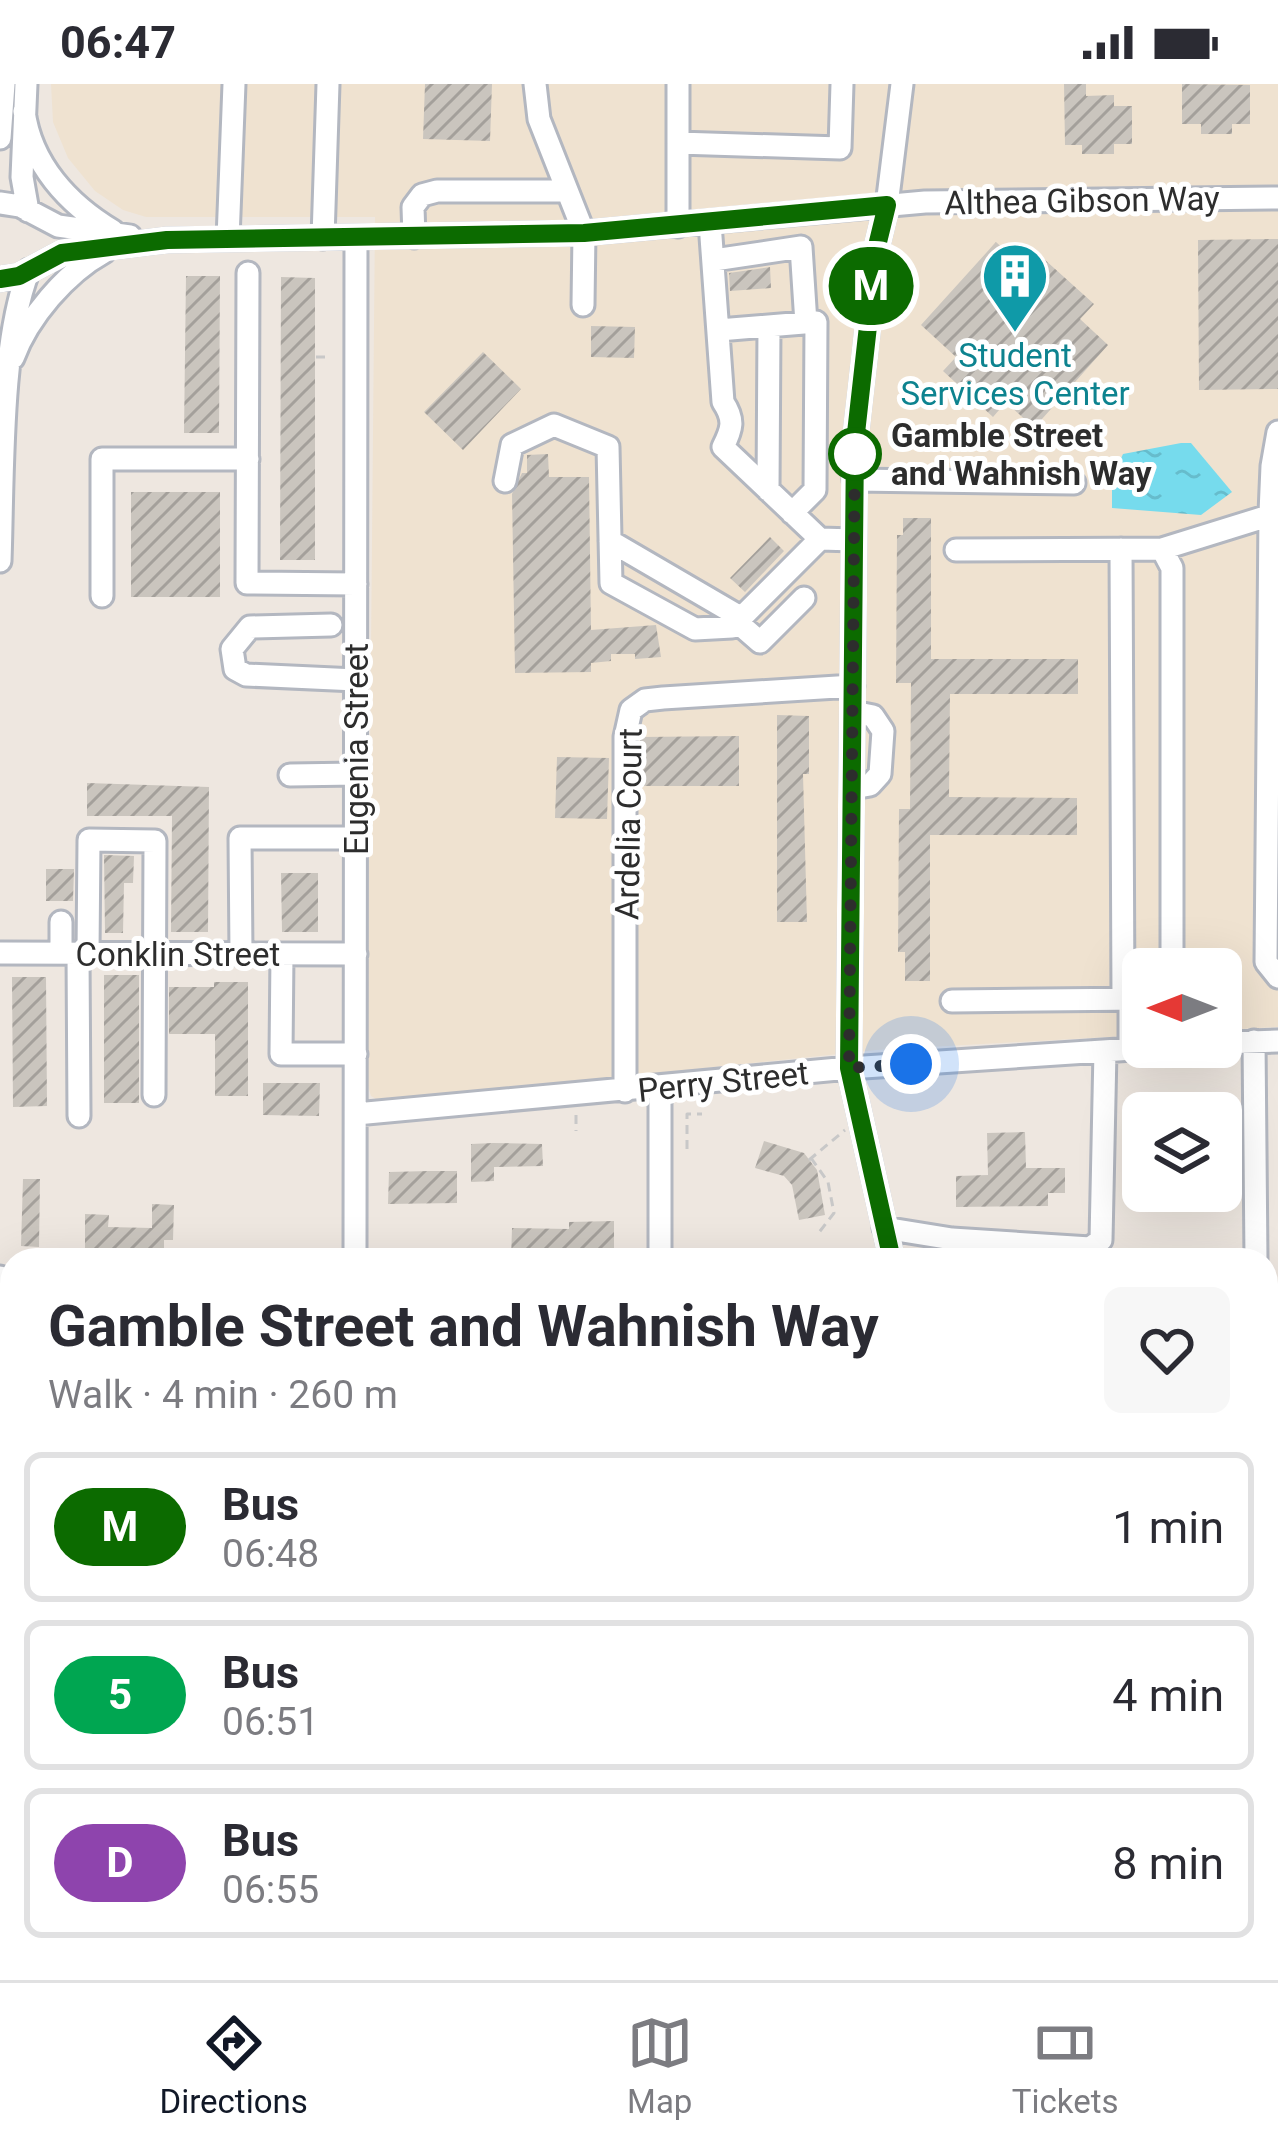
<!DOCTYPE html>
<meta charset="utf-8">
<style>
:root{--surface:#fff;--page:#f7f7f7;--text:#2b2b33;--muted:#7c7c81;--line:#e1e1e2;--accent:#111827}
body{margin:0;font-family:Roboto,sans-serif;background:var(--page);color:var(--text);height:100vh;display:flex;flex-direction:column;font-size:45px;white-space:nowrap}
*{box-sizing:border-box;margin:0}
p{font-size:39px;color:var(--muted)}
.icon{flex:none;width:66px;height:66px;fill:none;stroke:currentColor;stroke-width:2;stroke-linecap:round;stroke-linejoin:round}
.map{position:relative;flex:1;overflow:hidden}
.details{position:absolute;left:0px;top:1164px;width:1278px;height:732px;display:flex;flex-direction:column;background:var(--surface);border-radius:36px 36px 0 0;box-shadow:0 12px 48px #0002}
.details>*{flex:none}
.badge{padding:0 24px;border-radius:39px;font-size:42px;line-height:78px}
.needle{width:78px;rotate:270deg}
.fabs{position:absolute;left:1122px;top:864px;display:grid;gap:24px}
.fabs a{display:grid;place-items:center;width:120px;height:120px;border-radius:18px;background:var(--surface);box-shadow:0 12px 48px #0002;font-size:60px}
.you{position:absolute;width:60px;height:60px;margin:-30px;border:9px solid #fff;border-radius:50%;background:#1a73e8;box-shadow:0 0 0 18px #1a73e833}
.map>.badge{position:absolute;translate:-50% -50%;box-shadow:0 0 0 6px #fff}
.round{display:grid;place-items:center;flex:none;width:126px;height:126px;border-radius:18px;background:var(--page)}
.head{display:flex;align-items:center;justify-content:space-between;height:204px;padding:0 48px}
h1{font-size:57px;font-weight:700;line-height:90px}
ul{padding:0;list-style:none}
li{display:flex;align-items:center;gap:36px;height:150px;margin:0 24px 18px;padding:0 24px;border:6px solid var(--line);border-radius:18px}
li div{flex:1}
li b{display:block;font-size:45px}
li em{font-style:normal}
li .badge{min-width:132px;font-weight:700;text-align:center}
.status{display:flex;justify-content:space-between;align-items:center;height:84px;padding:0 60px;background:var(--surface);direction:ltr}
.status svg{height:33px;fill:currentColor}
.menu{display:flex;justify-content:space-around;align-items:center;height:168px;border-top:3px solid var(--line);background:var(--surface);font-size:33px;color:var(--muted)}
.menu a{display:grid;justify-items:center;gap:6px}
.menu .selected{color:var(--accent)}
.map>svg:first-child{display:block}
.education{fill:#efe2d0}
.water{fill:url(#water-ripples)}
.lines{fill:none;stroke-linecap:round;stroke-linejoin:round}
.stream{stroke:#76dbed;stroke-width:6}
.building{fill:url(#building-hatch)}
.minor-casing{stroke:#b3b7c0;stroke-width:27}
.path{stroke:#c8c8c8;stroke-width:3;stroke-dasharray:9 6;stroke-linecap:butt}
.minor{stroke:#fff;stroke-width:21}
.line-casing{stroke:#fff;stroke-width:27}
.line{stroke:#0c6b00;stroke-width:18}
.walk{stroke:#2d2d2d;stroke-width:12;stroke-dasharray:0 21.6}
.stop-dot{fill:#fff;stroke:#0c6b00;stroke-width:6}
.labels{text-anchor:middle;stroke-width:10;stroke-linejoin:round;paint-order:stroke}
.street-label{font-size:33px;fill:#2d2d2d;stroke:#fff}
.culture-label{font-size:33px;fill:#0d838f;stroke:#fff}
.stop-label{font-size:33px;font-weight:bold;fill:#2d2d2d;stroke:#fff;text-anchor:start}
</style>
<div class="status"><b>06:47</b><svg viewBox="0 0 49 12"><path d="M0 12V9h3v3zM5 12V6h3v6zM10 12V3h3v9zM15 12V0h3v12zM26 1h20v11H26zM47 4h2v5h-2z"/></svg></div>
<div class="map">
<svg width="1278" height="1896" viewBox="0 0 1278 1896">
<defs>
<pattern id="water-ripples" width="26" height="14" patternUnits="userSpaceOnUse" patternTransform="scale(3)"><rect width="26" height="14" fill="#76dbed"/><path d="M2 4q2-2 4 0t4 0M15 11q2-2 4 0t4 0" fill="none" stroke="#66bccc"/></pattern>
<pattern id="building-hatch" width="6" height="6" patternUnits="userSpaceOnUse" patternTransform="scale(3)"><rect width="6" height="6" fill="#cac5be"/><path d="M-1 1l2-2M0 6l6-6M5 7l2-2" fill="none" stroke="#a4a09b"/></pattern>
</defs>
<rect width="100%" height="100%" fill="#eee7e0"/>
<path class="education" d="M51 0H1278V943L1221 946V885H1143V951L877 966 381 1018 371 1012 367 999 375 133H146L123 126 95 107 68 74 53 38Z"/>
<path class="water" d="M1181 359H1191L1232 408 1201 431 1112 424V394L1123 370Z"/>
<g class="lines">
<path class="stream" d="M52 1884 56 1896"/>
</g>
<path class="building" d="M425 0H492L490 57 423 55Z
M1064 0H1086V12L1114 11V22H1132V60H1114V70H1082V61H1065Z
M1182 0 1250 1V40H1232V50H1201V40H1182Z
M1278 155V305L1199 306 1198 156Z
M996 158 1031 190 1044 175 1094 220 1080 235 1108 261 1034 344 1006 318 993 333 943 287 956 273 921 241Z
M770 183 771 204 730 207 729 189Z
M186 192H220L219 349H184Z
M281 193 315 194V476H280Z
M591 242 635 243 634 274 591 273Z
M483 268 521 305 463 366 424 328Z
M548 370 549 393H589L591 546 656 541 661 573 635 575V570H611V577L591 579V588L515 589 512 410 522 389H527V371Z
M131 408H220V513H131Z
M903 434H931V575H1078V610H950L949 713 1077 714V751H930V897H905V868H898L899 725H910L911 599H896L897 451H903Z
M770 453 784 467 745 508 730 494Z
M777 631 809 632V690H803L807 838H777Z
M739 652V702H640V653Z
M557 673 609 674 607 735 555 734Z
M87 699 209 703 208 848H171L172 732H87Z
M104 771 134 772 133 799H124L123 849H105Z
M46 785H74L73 817H46Z
M281 789H318V848H282Z
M104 891H139V1019H104Z
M12 893H46L47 1022 13 1023Z
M214 898H248V1012H215V950H169V903H214Z
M263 999H320L319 1032 263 1031Z
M1025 1048 1026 1084H1065V1109H1048V1122L956 1123V1092L988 1091 987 1049Z
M764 1057 804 1069 817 1086 825 1131 799 1136 792 1101 784 1092 755 1084Z
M493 1059 542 1060 543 1082 494 1083V1097L471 1098V1060Z
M429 1087H457V1119L388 1120 389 1088Z
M23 1095H40L39 1163 21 1162Z
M152 1120 174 1121 173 1156H164V1165L141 1164V1176H85V1130L109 1131 108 1143 152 1144Z
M614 1137V1165H598V1176H511L512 1144 569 1145V1138Z"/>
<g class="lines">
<g class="minor-casing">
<path id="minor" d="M26 0 22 93 28 127
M535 0 539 35 584 149 583 221
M678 0V142
M24 27C31 80 68 120 113 147
M0 54 4 0
M678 59 840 64 842 0
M0 119 20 122 58 142 130 152
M710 139 723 318C735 336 732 345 723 363L820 455 854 456
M414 153 413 123 422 111 437 107H567
M323 154 328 0
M228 155 234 0
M714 176 801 163 806 239
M248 189 247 499 356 500
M0 195 19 192 62 169 167 156 584 149 925 118 1278 114
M719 246 816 238 815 406 792 429
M13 274C28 233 66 189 104 168
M1272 382 1278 348
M1278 382H1272L1270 429 1266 878 1278 893
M854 396 1074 399
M505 397 512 361 554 341 608 363 611 499 695 545 732 543 820 455
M768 406 769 242
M610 457 742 534
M1121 465 1123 915
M1162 465 1172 484V885
M956 466 1162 465 1278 429
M0 477C3 395 0 257 29 186
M102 512V375H248
M737 538 760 558 804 514
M331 541 250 543 232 565 235 585 246 591 356 596
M853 628 873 632 883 647 880 690 870 701 853 704
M290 691 356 690
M61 838V869
M0 869 356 870
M78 869 79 1032
M88 869 89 756 155 757 154 1011
M241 870 240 754H356
M282 870 281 970H356
M1130 915V965
M952 917 1143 915
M1254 957 1256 1176
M1221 959 1278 957
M625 1007V653L631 626 645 616 663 614 853 602
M356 1030 849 984 1163 963
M884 1144 952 1155 1090 1164 1101 1156 1105 967
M355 1176 356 154
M660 1176V1003
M892 1176 849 984 855 358 877 162 887 121 902 0
M0 1193 12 1197
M0 1222 12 1218
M1266 1236 1278 1235
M0 1440 12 1438
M1266 1519H1278
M0 1554 12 1588
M0 1627 12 1655
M1266 1802H1278
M1266 1850H1278
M168 1884 180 1896
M204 1884 216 1896
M355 1892H1262"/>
</g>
<path class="path" d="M316 273H330
M576 1031V1047
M687 1065V1030H702
M811 1074 828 1098 834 1129 817 1151
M809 1076 845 1046
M1266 1281H1278
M0 1689 12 1713
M0 1808 12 1807
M137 1884 149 1896"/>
<use href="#minor" class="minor"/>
</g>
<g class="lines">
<g class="line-casing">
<path id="line" d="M0 195 19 192 62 169 167 156 584 149 887 121 877 162 855 358 849 984 892 1176"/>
</g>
<use href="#line" class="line"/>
<path class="walk" d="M855 370V358L849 984 911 980"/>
</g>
<defs>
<g id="building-pin" transform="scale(3.45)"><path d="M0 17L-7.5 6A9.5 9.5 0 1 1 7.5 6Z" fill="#0f9aa8" stroke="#fff"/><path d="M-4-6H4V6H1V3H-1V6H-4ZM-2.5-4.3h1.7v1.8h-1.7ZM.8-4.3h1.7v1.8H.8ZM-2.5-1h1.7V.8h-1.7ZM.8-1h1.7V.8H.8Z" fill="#fff"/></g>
</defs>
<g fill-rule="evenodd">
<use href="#building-pin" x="1015" y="192"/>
</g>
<circle class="stop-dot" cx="855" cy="370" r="24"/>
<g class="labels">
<g class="street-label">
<text transform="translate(1082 116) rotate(-1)" y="12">Althea Gibson Way</text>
<text transform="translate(356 665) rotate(-90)" y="12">Eugenia Street</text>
<text transform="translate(628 740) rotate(-89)" y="12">Ardelia Court</text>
<text x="178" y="882">Conklin Street</text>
<text transform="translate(723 997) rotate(-6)" y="12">Perry Street</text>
</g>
<g class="culture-label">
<text x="1015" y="283">Student<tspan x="1015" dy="38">Services Center</tspan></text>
</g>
<g class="stop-label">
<text x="891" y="363">Gamble Street<tspan x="891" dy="38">and Wahnish Way</tspan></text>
</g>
</g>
</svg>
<div class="fabs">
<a><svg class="needle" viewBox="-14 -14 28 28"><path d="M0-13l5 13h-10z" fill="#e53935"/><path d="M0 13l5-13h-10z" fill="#7c7c81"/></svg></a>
<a><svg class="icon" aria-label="layers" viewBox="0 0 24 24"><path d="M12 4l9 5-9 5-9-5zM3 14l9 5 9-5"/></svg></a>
</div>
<div class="you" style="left:911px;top:980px"></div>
<b class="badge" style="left:871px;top:202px;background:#0c6b00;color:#fff">M</b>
<section class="details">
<div class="head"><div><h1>Gamble Street and Wahnish Way</h1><p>Walk · 4 min · 260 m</p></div><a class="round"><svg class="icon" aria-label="heart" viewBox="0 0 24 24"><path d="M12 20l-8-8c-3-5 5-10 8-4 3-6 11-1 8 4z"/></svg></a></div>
<ul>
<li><span class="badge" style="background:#0c6b00;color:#fff">M</span><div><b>Bus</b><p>06:48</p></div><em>1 min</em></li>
<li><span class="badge" style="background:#00a651;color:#fff">5</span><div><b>Bus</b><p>06:51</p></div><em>4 min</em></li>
<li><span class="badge" style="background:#8e44ad;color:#fff">D</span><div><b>Bus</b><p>06:55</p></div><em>8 min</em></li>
</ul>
</section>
</div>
<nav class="menu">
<a class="selected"><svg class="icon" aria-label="directions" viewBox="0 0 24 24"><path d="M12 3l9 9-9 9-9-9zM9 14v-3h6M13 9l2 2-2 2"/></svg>Directions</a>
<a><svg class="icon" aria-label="map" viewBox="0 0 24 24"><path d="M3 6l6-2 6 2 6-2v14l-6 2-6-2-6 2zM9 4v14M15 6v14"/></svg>Map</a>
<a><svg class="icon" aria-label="tickets" viewBox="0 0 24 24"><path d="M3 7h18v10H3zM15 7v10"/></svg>Tickets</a>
</nav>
